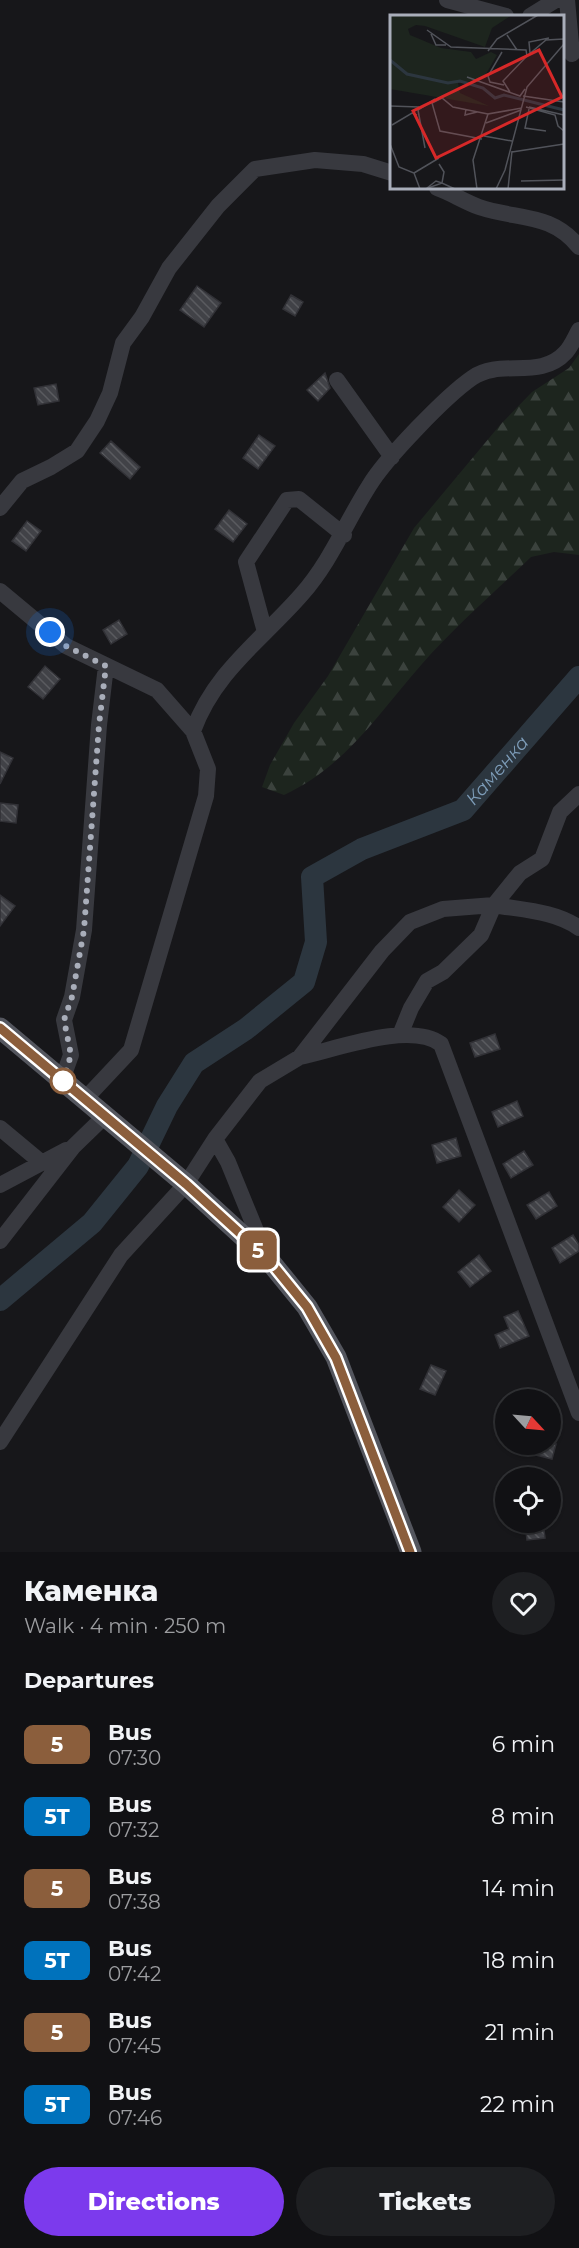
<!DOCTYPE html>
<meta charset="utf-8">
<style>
:root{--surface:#111114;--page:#1e1f22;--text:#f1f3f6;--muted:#9c9da0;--line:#303134;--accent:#7c3aed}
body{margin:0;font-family:Montserrat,sans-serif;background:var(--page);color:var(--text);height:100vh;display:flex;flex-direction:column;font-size:22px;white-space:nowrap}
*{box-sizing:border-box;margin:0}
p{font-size:20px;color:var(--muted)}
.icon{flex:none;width:33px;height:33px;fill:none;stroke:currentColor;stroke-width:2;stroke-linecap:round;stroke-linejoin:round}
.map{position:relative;height:1552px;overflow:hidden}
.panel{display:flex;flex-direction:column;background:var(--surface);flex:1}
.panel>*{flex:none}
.badge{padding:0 12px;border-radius:9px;font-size:21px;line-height:39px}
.needle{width:39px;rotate:116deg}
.fabs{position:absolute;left:495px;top:1389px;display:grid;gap:12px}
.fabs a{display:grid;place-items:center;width:66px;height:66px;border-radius:50%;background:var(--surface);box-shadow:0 2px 4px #0004,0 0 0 2px var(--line);font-size:30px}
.you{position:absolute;width:30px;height:30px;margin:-15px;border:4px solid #fff;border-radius:50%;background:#1a73e8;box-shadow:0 0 0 9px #1a73e833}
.map>.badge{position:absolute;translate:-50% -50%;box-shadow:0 0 0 3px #fff}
h2{padding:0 24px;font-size:22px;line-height:54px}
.round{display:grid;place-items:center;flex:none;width:63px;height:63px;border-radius:32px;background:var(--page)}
.overview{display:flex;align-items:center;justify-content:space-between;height:102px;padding:0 24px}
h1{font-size:28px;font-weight:800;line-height:45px}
.cta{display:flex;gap:12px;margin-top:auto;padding:12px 24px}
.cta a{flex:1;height:69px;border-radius:36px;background:var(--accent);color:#fff;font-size:24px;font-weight:800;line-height:69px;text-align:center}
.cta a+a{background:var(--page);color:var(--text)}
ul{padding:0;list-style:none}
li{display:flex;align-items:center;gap:18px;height:72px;padding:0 24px}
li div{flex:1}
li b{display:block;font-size:22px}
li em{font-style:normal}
li .badge{min-width:66px;font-weight:700;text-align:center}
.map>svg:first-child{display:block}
.forest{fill:url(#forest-firs)}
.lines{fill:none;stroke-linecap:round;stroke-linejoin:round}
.river{stroke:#2c363f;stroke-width:22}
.building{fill:url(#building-back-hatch);stroke:#313136;stroke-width:1.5}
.minor{stroke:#38393f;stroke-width:16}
.major{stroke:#54565e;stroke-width:21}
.line-casing{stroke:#fff;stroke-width:14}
.line{stroke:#8b5e3c;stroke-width:9}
.walk{stroke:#a9aeba;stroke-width:6;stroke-dasharray:0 10.8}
.stop-dot{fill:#fff;stroke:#8b5e3c;stroke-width:3}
.labels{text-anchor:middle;stroke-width:5;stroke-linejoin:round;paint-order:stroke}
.water-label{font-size:18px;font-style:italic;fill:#7d9cb8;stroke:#121215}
.inset-river{fill:none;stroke:#2c363f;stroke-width:3}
.inset-road{fill:none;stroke:#51535a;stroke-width:1.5}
.view{fill:#d62828;fill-opacity:0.15;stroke:#d62828;stroke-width:3}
.inset-edge{fill:none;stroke:#a9aeba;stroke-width:3}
</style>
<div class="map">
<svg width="579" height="1552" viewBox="0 0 579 1552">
<defs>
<pattern id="forest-firs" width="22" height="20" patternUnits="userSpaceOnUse" patternTransform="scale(1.5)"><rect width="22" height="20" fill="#1d251e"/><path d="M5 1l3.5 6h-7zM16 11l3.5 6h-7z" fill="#3b423d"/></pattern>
<pattern id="building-back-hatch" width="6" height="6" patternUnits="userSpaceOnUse" patternTransform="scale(1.5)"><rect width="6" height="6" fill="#414247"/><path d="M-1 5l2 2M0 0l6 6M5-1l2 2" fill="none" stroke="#5a5b5f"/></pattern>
</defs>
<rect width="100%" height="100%" fill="#17171a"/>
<path class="forest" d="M579 354V555L554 552 531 557C495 592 455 626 422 664 378 714 346 766 284 795L262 787 270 765 294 723 328 676 414 528 500 425 532 392 569 368Z"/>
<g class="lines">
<path class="river" id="s1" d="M0 1300 92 1223 138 1166 167 1106 194 1063 246 1029 304 982 316 942 312 877 362 849 463 810 579 677"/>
</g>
<path class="building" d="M197 286 221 303 204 327 180 310Z
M291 295 303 302 295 316 283 309Z
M325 373 330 388 318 401 307 390Z
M56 384 59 401 38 405 34 388Z
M259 435 275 446 258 469 243 458Z
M111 441 140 467 130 479 100 453Z
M229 510 247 524 233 542 215 529Z
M27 521 41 531 26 551 12 541Z
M119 620 127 634 111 644 103 630Z
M45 666 60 679 43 699 28 687Z
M0 752 13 758 0 784Z
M0 803 18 805 16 823 0 821Z
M0 895 15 906 0 926Z
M495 1034 500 1049 475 1057 470 1043Z
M517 1101 523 1116 498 1127 492 1112Z
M456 1138 461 1156 437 1163 432 1145Z
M524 1151 533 1165 511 1178 503 1164Z
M459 1190 475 1205 459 1222 443 1207Z
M549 1192 557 1206 536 1219 527 1205Z
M573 1235 579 1245V1251L560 1263 552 1248Z
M479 1255 491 1271 470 1287 458 1272Z
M518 1311 529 1336 500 1348 495 1335 509 1329 504 1317Z
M431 1365 446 1371 435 1395 420 1389Z
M508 1444H556L552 1459 508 1448Z
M525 1522H543L545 1538 527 1540Z"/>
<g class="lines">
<path class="minor" d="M447 0 506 16
M567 0 572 54
M530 16 556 0
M437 188C451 193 465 202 479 207 517 220 551 212 579 247
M337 380 392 457
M0 508 22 481 51 467 77 451 97 421 110 393 123 343 142 317 169 268 218 206 255 169 315 160 363 164 392 173
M0 591 66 646 157 690 193 731 208 769 206 796 131 1050 85 1099
M265 632 246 562 287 500 299 499 344 535
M193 731C215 671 262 640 302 594 331 561 346 522 369 486 385 459 446 396 472 378 500 358 540 380 565 353 571 347 575 337 579 330
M400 1035 411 1008 427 981 443 972 481 935 494 905C522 910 556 911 579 928
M300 1057C337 1049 410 1021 441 1044L579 1413
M62 1080 71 1055 64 1020 72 997 84 930 99 725 106 666
M0 1128 42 1163
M0 1185 66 1150
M0 1241 73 1147 106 1115
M266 1255 228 1162 215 1139 260 1081 300 1057 382 951 410 922 443 909 494 905 520 873 542 859 560 812 579 794
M0 1442 121 1255 186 1184 215 1139"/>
<path class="major" d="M0 1028 186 1184 268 1259 307 1307 336 1357 411 1552"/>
</g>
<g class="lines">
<g class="line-casing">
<path id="line" d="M0 1028 186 1184 268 1259 307 1307 336 1358 410 1552"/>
</g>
<use href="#line" class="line"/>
<path class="walk" d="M50 632 66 646 106 666 99 725 84 930 72 997 64 1020 71 1055 63 1081"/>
</g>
<circle class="stop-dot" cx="63" cy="1081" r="12"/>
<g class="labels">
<g class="water-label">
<text dy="6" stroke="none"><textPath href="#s1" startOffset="772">Каменка</textPath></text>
</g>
</g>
<g transform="translate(390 15)">
<rect width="174" height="174" fill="#17171a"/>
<path d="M0 0H122L102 13 95 32 35 11 26 10 18 14 20 20 51 33 81 37 86 44 101 37 107 40 96 59 84 66 68 68 70 78 99 91 0 74Z" fill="#1d251e"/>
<path class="inset-river" d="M0 45 17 59 58 68 70 66 93 73 105 83 114 80 174 95"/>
<path class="inset-road" d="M37 15 61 32 136 35 137 41M41 19 46 30H56M117 20 127 35M98 36 107 24 148 0M112 37 98 61 100 67 114 70M140 38 139 27 159 23M77 62 130 81 135 74M120 77 113 66 137 41 156 25 174 24M133 81 174 87M0 91 29 92M136 92 165 100 168 111 174 116M139 92 174 100M76 94 75 100 87 97M139 94 135 113 156 116M0 106V128M96 108 131 95M2 110 22 98 27 100M94 121 122 126M92 124 50 116 42 88 52 83 63 92 98 99M0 129 9 152 24 158 30 174M35 133 28 95 45 84M122 137 174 129M24 158 49 143M131 166 174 165M37 173 46 166 52 168 54 157 49 149M35 174 52 168 65 174M87 174 83 145 98 99 132 93M106 174 115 155 137 72 174 29M118 174 122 136"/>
<path class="view" d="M149 35 172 82 46 143 23 96Z"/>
<rect width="174" height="174" class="inset-edge"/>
</g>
</svg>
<div class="fabs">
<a><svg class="needle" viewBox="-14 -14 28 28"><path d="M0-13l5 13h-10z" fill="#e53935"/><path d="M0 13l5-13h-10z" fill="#9c9da0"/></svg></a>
<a><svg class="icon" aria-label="locate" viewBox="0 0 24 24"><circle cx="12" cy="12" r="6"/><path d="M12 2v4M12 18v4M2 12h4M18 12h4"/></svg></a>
</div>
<div class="you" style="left:50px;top:632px"></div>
<b class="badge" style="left:258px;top:1250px;background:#8b5e3c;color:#fff">5</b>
</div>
<section class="panel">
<div class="overview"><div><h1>Каменка</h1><p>Walk · 4 min · 250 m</p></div><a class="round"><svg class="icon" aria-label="heart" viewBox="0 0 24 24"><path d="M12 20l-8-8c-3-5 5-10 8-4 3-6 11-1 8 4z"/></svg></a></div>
<h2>Departures</h2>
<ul>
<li><span class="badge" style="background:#8b5e3c;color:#fff">5</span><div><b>Bus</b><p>07:30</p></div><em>6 min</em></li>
<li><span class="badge" style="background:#0072bc;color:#fff">5Т</span><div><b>Bus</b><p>07:32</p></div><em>8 min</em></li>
<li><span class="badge" style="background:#8b5e3c;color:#fff">5</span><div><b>Bus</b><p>07:38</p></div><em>14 min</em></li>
<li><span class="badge" style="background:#0072bc;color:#fff">5Т</span><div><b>Bus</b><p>07:42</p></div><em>18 min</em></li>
<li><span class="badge" style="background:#8b5e3c;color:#fff">5</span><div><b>Bus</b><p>07:45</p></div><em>21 min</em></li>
<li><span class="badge" style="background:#0072bc;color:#fff">5Т</span><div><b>Bus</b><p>07:46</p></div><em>22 min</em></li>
</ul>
<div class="cta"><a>Directions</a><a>Tickets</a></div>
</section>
